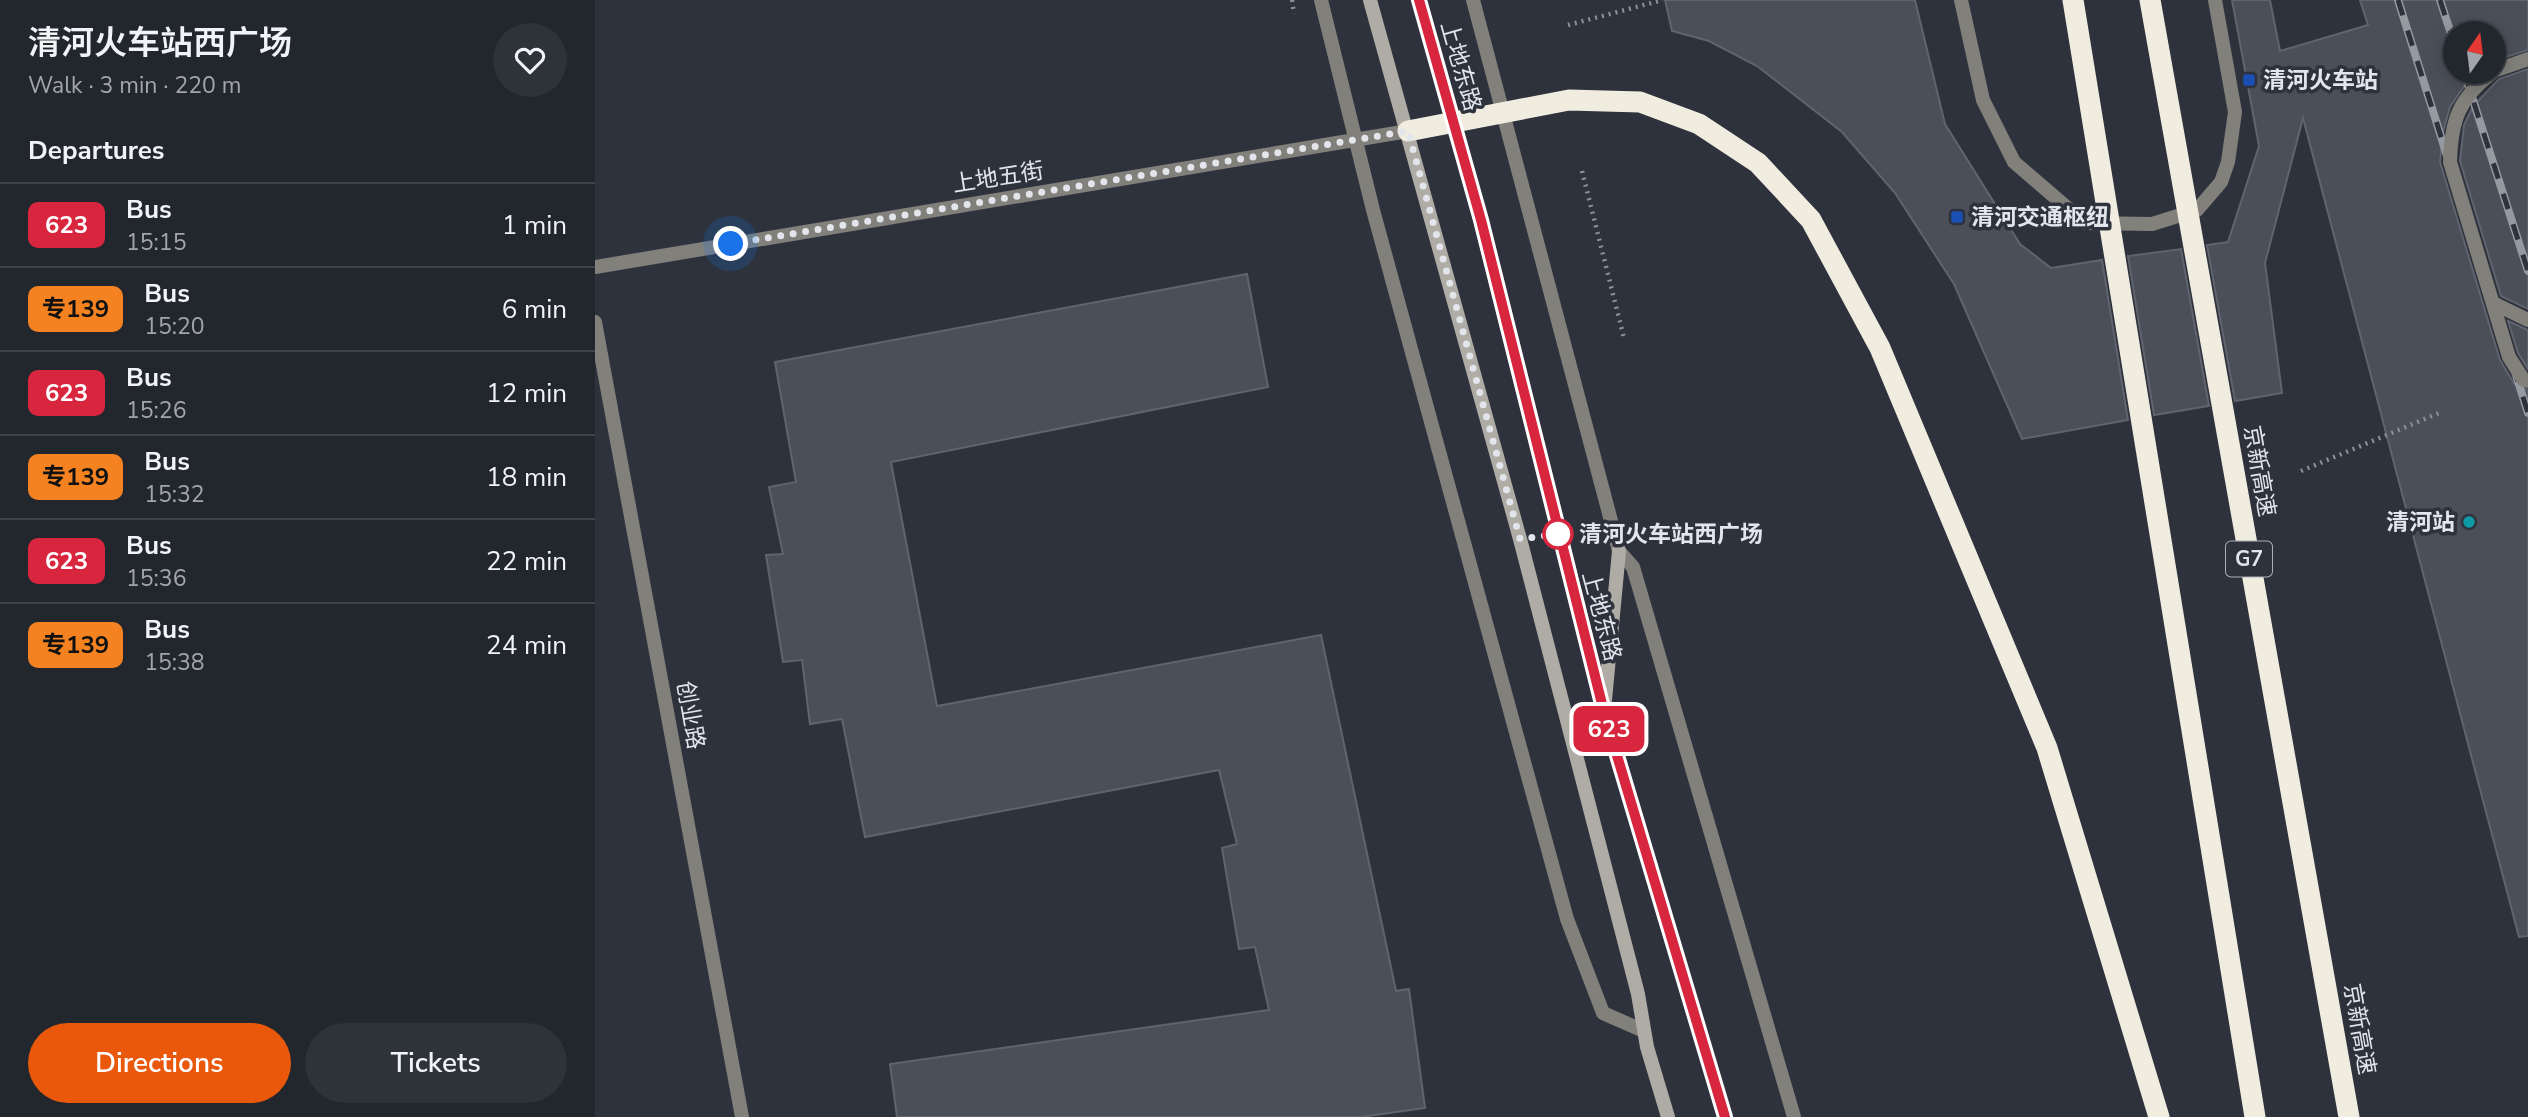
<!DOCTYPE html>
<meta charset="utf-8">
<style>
:root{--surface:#22262d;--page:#2e3239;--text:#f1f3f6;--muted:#a2a5aa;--line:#3f4349;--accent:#ea580c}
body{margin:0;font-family:"Nunito Sans","Noto Sans SC",sans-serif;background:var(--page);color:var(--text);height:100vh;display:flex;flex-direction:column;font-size:26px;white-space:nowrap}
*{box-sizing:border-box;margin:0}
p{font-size:23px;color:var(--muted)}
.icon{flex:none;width:38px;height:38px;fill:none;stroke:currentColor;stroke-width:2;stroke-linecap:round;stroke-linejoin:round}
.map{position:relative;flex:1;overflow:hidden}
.panel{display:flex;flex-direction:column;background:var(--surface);width:595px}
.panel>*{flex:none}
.badge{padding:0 14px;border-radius:10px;font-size:24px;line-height:46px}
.needle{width:46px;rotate:14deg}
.buttons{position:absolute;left:1848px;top:21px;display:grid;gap:14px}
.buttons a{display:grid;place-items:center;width:63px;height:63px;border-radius:50%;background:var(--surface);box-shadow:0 4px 18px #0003,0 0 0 2px var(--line);font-size:35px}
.you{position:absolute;width:35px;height:35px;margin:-18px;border:5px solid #fff;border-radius:50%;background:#1a73e8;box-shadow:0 0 0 10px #1a73e833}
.map>.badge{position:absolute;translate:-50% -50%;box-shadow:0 0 0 4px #fff}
h2{padding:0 28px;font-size:26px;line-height:63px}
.round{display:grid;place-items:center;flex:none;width:74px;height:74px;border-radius:37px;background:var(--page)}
.overview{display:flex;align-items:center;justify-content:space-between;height:119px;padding:0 28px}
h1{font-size:33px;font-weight:600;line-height:52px}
.cta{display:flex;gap:14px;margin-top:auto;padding:14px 28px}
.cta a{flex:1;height:80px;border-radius:42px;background:var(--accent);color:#fff;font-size:28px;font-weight:600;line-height:80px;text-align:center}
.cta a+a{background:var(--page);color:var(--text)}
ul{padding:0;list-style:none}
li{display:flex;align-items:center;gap:21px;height:84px;padding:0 28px;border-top:2px solid var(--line)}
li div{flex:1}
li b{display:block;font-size:26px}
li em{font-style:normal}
li .badge{min-width:77px;font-weight:700;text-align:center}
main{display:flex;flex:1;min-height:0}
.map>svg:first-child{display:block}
.building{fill:#4b4f59;stroke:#5f646e;stroke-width:2}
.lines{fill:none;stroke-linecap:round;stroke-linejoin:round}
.path{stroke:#8c9098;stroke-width:4.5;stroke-dasharray:2 5;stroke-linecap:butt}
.lane{stroke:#82807b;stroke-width:14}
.street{stroke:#82807b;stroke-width:14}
.secondary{stroke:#aeaca4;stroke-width:14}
.highway{stroke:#f0ece0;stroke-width:21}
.rail-casing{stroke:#9599a0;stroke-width:8}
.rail{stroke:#2e323c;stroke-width:5;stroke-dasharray:16;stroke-linecap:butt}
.lane-bridge{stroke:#82807b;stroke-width:14}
.highway-bridge{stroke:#f0ece0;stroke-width:21}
.line-casing{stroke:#fff;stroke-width:16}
.line{stroke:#d7263d;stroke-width:10}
.walk{stroke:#e2e5eb;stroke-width:7;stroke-dasharray:0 12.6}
.transit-dot{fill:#1a4fb4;stroke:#2e323c;stroke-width:2.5}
.culture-dot{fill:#0f9aa8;stroke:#2e323c;stroke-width:2.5}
.stop-dot{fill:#fff;stroke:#d7263d;stroke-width:3.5}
.labels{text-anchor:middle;stroke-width:7;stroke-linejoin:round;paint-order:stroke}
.shield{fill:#2e323c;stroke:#acafb6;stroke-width:2}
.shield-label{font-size:21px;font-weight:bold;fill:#e2e5eb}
.street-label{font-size:23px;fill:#e2e5eb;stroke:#2e323c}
.poi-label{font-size:23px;font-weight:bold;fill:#e2e5eb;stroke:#2e323c;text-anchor:start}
.stop-label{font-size:23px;font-weight:bold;fill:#e2e5eb;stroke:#2e323c;text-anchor:start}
</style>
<main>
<section class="panel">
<div class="overview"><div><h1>清河火车站西广场</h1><p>Walk · 3 min · 220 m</p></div><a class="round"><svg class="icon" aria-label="heart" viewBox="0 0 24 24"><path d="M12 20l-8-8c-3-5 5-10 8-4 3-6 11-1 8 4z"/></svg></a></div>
<h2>Departures</h2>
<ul>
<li><span class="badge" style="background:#d7263d;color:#fff">623</span><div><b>Bus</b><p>15:15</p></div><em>1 min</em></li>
<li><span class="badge" style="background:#f58220;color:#111">专139</span><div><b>Bus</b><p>15:20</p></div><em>6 min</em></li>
<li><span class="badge" style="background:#d7263d;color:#fff">623</span><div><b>Bus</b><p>15:26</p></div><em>12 min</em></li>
<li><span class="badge" style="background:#f58220;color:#111">专139</span><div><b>Bus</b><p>15:32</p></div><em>18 min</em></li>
<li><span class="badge" style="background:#d7263d;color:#fff">623</span><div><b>Bus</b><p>15:36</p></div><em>22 min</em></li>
<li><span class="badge" style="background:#f58220;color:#111">专139</span><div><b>Bus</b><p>15:38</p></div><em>24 min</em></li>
</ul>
<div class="cta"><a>Directions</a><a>Tickets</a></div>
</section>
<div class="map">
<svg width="1933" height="1117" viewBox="0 0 1933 1117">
<rect width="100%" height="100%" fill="#2e323c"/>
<path class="building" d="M1070 0H1320L1350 124 1425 244 1456 268 1507 260 1533 420 1427 439 1359 284 1300 193 1247 132 1162 66 1114 41 1077 31Z
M1637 0H1675L1685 51 1773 25 1765 0H1933V50L1899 61V33H1860V72H1883L1870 85 1855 107 1848 132 1845 162 1905 360 1920 385 1933 390V936L1924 937 1708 118 1670 263 1687 393 1640 401 1612 245 1633 242 1664 146Z
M1933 69V309L1906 296 1865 161 1869 125 1878 106 1904 79Z
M1586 249 1614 406 1559 415 1533 256Z
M652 274 673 387 296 462 342 706 726 635 801 991 814 989 830 1108 766 1117H302L295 1064 674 1010 660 947 644 949 627 848 642 844 624 770 270 837 247 719 215 724 207 660 188 662 171 555 188 554 174 487 201 482 180 362Z
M1913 321 1933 330V369L1923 353Z"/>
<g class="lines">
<path class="path" d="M697 0 699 14
M973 25 1068 0
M987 171 1029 338
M1706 471 1844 413"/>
<path class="lane" d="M1366 0 1388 100 1419 162 1490 223 1557 224 1602 210 1626 182 1633 162 1640 112 1620 0
M1899 71 1933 59
M1900 304 1933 320"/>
<path class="street" d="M726 0 778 210 972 919 1008 1013 1049 1031
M878 0 1024 551 1038 567 1199 1117
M0 267 813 131
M0 322 147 1117"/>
<path class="secondary" d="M775 0 925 539 1043 994 1052 1047 1073 1117
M824 0 879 195 1009 712 1130 1117
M1010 700 1024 551"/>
<path class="highway" d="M813 131 974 100 1045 102 1104 124 1163 163 1216 220 1285 348 1452 748 1564 1117"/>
<g class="rail-casing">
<path id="rail" d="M1803 0 1933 413
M1845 0 1860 46
M1869 72 1933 271"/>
</g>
<use href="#rail" class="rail"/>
<path class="lane-bridge" d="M1898 72C1864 98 1856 120 1855 162L1914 357 1928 379 1933 381"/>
<path class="highway-bridge" d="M1478 0 1660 1117
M1555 0 1754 1117"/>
</g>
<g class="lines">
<g class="line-casing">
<path id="line" d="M824 0 886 220 1009 712 1130 1117"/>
</g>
<use href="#line" class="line"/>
<path class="walk" d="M136 244 813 131 925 539 963 534"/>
</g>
<g class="transit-dot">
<rect x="1647" y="73" width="14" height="14" rx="3.5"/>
<rect x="1355" y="210" width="14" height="14" rx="3.5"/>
</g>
<circle class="culture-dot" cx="1874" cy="522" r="7"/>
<circle class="stop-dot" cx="963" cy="534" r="14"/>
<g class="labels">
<rect class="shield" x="1631" y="541.5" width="46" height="35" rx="5"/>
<g class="shield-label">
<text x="1654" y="566">G7</text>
</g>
<g class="street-label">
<text transform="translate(866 66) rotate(74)" y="8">上地东路</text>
<text transform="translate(403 177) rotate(-9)" y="8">上地五街</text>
<text transform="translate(1665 471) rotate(80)" y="8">京新高速</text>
<text transform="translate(1007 616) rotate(75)" y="8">上地东路</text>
<text transform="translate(96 715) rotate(80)" y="8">创业路</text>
<text transform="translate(1765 1029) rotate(80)" y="8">京新高速</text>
</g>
<g class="poi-label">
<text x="1668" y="88">清河火车站</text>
<text x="1376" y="225">清河交通枢纽</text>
<text x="1860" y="530" text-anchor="end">清河站</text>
</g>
<g class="stop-label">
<text x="984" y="542">清河火车站西广场</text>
</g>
</g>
</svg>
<div class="buttons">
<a><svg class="needle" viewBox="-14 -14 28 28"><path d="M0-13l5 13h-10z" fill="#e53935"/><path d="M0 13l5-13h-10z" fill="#a2a5aa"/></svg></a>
</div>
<div class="you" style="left:136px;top:244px"></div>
<b class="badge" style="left:1014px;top:729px;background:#d7263d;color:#fff">623</b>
</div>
</main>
